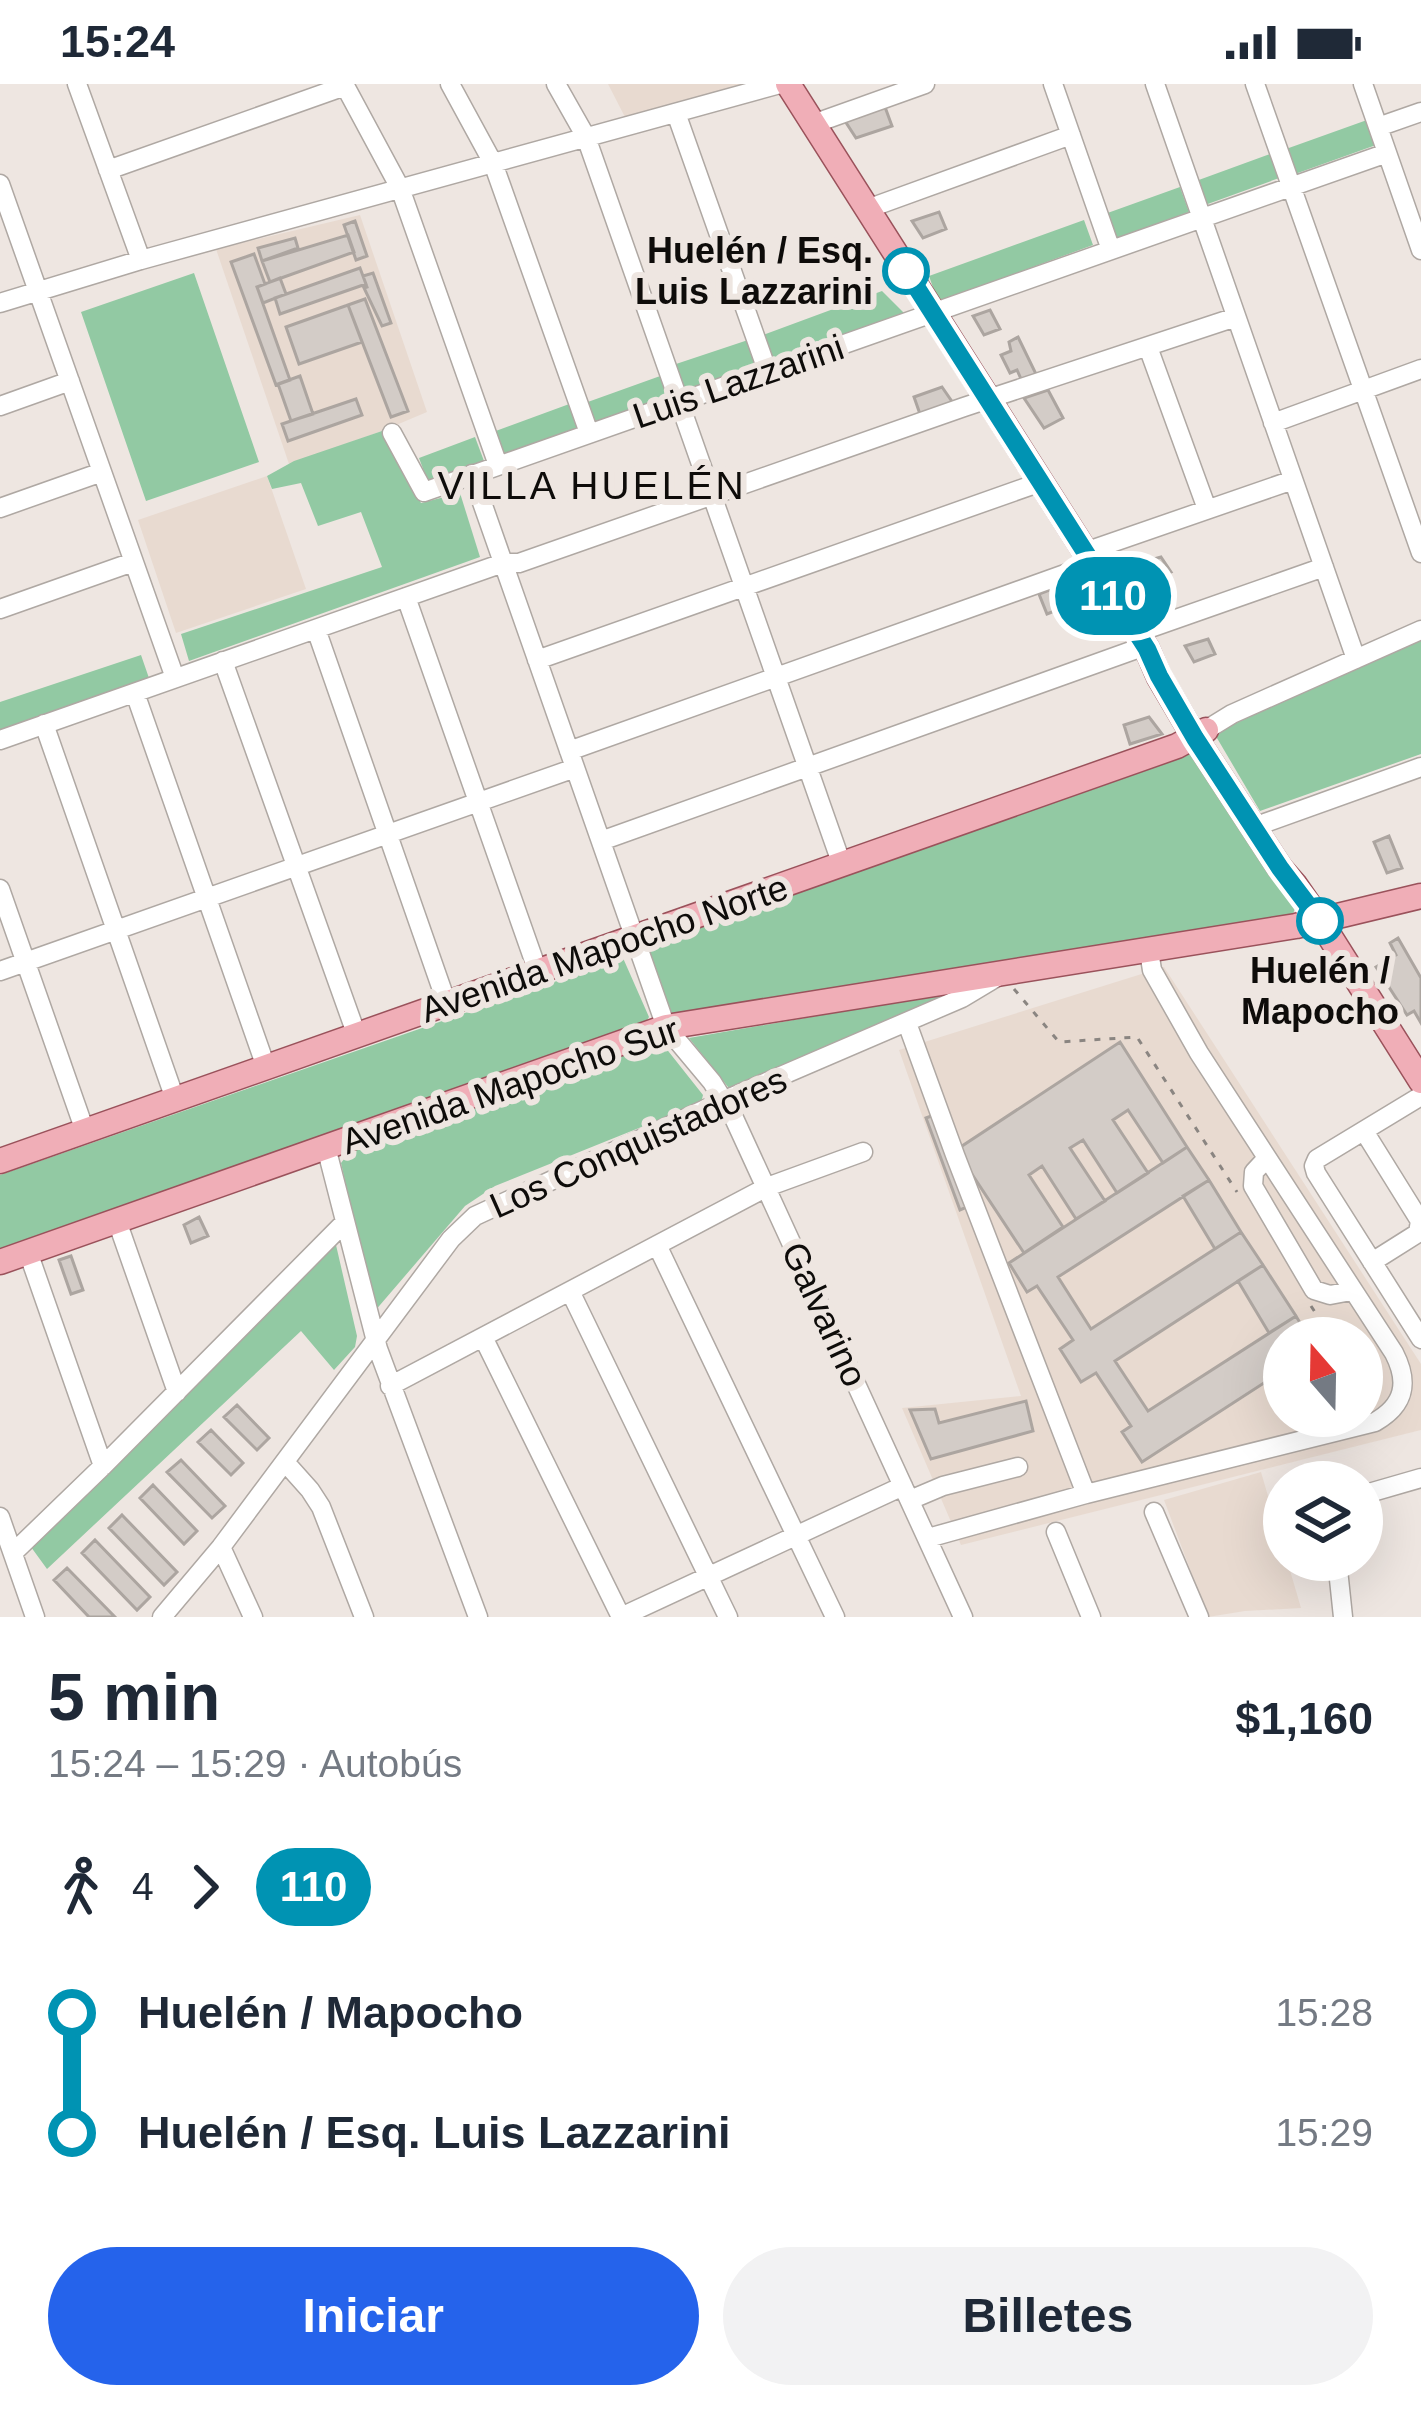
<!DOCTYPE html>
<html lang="es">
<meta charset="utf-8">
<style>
:root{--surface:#fff;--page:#f2f2f3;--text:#1f2937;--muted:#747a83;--accent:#2563eb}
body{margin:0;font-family:Arial,sans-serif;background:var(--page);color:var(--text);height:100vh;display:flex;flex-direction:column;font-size:45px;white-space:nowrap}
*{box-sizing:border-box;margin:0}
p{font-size:39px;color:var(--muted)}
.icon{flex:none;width:66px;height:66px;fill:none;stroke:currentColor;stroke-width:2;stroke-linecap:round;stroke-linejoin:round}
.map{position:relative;height:1533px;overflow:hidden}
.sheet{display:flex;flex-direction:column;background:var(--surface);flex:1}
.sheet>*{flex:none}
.badge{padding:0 24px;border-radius:39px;font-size:42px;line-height:78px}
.needle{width:78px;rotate:340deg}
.fabs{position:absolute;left:1263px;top:1233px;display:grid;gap:24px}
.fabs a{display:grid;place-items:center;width:120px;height:120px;border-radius:50%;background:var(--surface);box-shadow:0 12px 48px #0002;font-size:60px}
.map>.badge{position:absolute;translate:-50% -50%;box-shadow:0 0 0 6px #fff}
.legs{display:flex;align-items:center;gap:18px;height:132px;padding:0 48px;font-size:39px}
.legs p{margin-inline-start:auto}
.summary{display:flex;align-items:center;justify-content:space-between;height:204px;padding:0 48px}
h1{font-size:66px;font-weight:700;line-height:90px}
.primary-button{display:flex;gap:24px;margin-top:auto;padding:24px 48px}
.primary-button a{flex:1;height:138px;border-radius:72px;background:var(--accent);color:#fff;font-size:48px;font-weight:700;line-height:138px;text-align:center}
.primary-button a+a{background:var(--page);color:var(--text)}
ul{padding:0 48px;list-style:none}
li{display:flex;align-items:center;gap:42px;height:120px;font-size:45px}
li i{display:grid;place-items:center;width:18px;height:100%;margin:0 15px;background:currentColor}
li i::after{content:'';width:30px;height:30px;margin:-15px;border:9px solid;border-radius:50%;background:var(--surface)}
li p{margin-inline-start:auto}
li:first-child i{background:linear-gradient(#0000 50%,currentColor 0)}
li:last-child i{background:linear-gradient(currentColor 50%,#0000 0)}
.status{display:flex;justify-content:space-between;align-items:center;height:84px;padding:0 60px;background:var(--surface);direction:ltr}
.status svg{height:33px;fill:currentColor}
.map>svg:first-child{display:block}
.built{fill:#e8dad0;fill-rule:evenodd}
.green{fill:#92c9a3}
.building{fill:#d3ccc7;stroke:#aca5a0;stroke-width:3}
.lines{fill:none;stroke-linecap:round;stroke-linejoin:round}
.minor-casing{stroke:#afa8a3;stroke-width:21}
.major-casing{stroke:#9a525b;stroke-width:27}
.path{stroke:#8a8581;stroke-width:3;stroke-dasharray:6 9;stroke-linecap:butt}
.minor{stroke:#fff;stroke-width:18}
.major{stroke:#f0aeb7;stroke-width:24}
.line-1-casing{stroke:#fff;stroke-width:27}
.line-1{stroke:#0093b3;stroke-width:18}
.stop-1-dot{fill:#fff;stroke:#0093b3;stroke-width:6}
.labels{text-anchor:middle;stroke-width:12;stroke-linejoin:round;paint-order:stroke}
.stop-label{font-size:36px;font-weight:bold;fill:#0e0c0a;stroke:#eee6e1;text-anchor:end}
.street-label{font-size:36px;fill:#0e0c0a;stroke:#eee6e1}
.neighbourhood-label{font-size:39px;letter-spacing:3px;fill:#0e0c0a;stroke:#eee6e1}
</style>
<div class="status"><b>15:24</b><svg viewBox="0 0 49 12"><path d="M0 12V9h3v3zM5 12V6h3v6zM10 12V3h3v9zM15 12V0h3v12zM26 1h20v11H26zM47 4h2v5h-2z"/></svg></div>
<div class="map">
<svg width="1421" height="1533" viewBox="0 0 1421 1533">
<rect width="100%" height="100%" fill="#eee6e1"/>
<path class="built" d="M608 0H748L626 35Z
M360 131 427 328 382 347 289 380 216 165Z
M267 392 306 505 176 549 138 436Z
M1164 883 1421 1280V1346L961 1461 902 1324 1021 1312 899 966ZM1284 1254H1362V1332H1284Z
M1261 1388 1284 1467V1476H1287L1301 1524 1245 1527 1208 1533 1164 1416Z"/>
<path class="green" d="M1367 36 1376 61 1295 90 1286 65Z
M1273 69 1282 93 1205 121 1196 97Z
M1180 103 1189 128 1111 156 1102 131Z
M1084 136 1093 161 938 218 929 192Z
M194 189 259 378 146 417 81 228Z
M882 207 904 229 772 277 763 251Z
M748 256 757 283 685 307 676 280Z
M663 291 671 314 593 342 585 319Z
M572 319 581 344 501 373 493 348Z
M382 347 421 419 460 409 480 473 189 577 181 550 382 483 361 428 318 442 301 399 272 405 267 392 294 377Z
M475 353 484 377 428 398 419 374Z
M1421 555V670L1260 727 1214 649Z
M141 571 150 597 0 647V618Z
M1182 667 1194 669 1296 822 1292 832 669 932 647 861Z
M623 874 649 933 642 945 0 1167V1091Z
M955 908 732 1008 689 954Z
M651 960 665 963 703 1011 701 1019 495 1102 465 1122 374 1228 341 1079 351 1066Z
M336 1161 357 1252 355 1263 334 1286 301 1247 47 1485 31 1463Z"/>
<path class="building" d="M885 23 892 42 856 54 845 37Z
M939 128 946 145 923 154 912 137Z
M355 137 367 172 356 176 344 141Z
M348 151 354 168 270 198 262 177Z
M295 154 298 164 262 177 258 164Z
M852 160 860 174 836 182 830 168Z
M254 170 265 200 257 203 290 296 276 301 231 178Z
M360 184 366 200 280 230 275 214Z
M373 189 391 239 382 242 364 204 367 203 363 192Z
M280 194 286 210 263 219 257 203Z
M365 215 408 327 391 333 348 221Z
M348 221 362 258 299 280 286 243Z
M990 226 1000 245 984 251 973 232Z
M1018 253 1036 290 1022 297 1017 286 1010 289 1001 271 1011 267 1009 258Z
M300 292 313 330 291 337 278 300Z
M942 303 953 319 920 330 914 313Z
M1048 306 1063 334 1044 344 1024 314Z
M356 315 362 331 288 357 282 340Z
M1161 473 1171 488 1144 498 1132 481Z
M1065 500 1073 520 1047 530 1039 510Z
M1208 555 1215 570 1194 578 1185 562Z
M1149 633 1162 650 1130 660 1124 641Z
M1389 752 1402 784 1387 789 1374 758Z
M1398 854 1421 894V939L1414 927 1407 931 1376 883 1396 871 1390 859Z
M1120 958 1187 1063 1163 1079 1128 1026 1113 1036 1148 1089 1117 1109 1083 1056 1070 1064 1105 1117 1076 1135 1042 1082 1029 1091 1063 1143 1024 1169 956 1066Z
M934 1031 967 1123 960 1126 926 1034Z
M1187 1063 1209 1096 1058 1193 1091 1245 1241 1148 1263 1181 1115 1277 1148 1327 1296 1232 1309 1254H1284V1286L1142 1378 1122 1348 1131 1342 1096 1289 1081 1298 1060 1265 1073 1256 1037 1202 1027 1208 1009 1179Z
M1209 1096 1241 1148 1215 1165 1183 1112Z
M199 1133 208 1152 191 1159 184 1141Z
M71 1172 83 1206 71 1210 59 1176Z
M1263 1181 1296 1232 1269 1249 1238 1197Z
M1026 1317 1033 1347 931 1375 910 1326 935 1325 939 1339Z
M237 1321 269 1354 257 1366 224 1333Z
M211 1346 243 1379 231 1391 198 1358Z
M181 1376 225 1422 212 1434 167 1388Z
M153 1401 197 1447 184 1460 140 1414Z
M122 1431 177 1488 164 1501 109 1444Z
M95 1456 150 1513 137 1526 82 1469Z
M67 1484 115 1533H89L54 1496Z"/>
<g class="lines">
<g class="minor-casing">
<path id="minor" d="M77 0 141 176
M344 0 400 104 498 381
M450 0 493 79 589 349
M556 0 586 53 842 781
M1053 0 1111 166
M1155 0 1356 575
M1255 0 1421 469
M1363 0 1421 166
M676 29 767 286
M813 40 925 0
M1378 43 1421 28
M108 86 345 2
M0 100 175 594
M867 125 1071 51
M0 219 141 176 780 0
M1148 263 1207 425
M0 322 70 297
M1273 339 1421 285
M392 349 424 408 1387 69
M472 390 666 943 712 998 733 1032 963 1533
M0 424 102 388
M1085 468 1293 396
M406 513 538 888
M0 525 133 478
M316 545 447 920
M1136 549 1324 483
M537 576 1041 398
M223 577 357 952
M135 609 266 983
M44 640 175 1015
M1206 646 1232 630 1421 546
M0 656 503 479H519L964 323 1236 233
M569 667 1093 480
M1265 739 1421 683
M601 757 1145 562
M0 805 85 1047
M0 887 575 684
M907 939 955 1071 1086 1410
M1421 1012 1317 1075 1314 1082 1316 1089 1421 1255
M1364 1047 1420 1137 1418 1149 1372 1178
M326 1063 378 1265 478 1533
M1267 1074 1254 1088 1253 1102 1314 1206 1330 1211 1351 1207
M117 1137 177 1308
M657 1161 835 1533
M28 1168 103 1382
M570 1207 728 1533
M483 1253 621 1533
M390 1302 767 1103 863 1068
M285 1378 310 1406 321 1423 364 1533
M1362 1411 1421 1394
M910 1416 943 1402 1018 1383
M1154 1428 1199 1533
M0 1433 35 1533
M1056 1448 1091 1533
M928 1454 1086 1410 1375 1338C1405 1321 1409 1298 1394 1269L1199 969 1152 886 1149 867
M221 1463 253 1533
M13 1469 103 1382 345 1138
M1337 1476 1343 1533
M162 1533 221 1463 451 1155 475 1132 725 1016 962 914 997 893
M621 1533 903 1402"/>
</g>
<g class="major-casing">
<path id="major" d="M788 0 1147 565 1159 593 1195 654 1280 784 1295 801 1320 837 1421 997
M0 1077 1177 662 1206 646
M0 1178 666 943 1296 842 1421 812"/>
</g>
<path class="path" d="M1014 905 1059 958 1137 953 1237 1108
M1311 1222 1332 1254
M1362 1269 1376 1279C1382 1294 1377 1307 1362 1313"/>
<use href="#minor" class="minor"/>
<use href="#major" class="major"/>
</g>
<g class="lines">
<g class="line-1-casing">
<path id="line-1" d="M906 187 1147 565 1159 592 1195 654 1280 784 1320 837"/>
</g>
<use href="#line-1" class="line-1"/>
</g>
<g class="stop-1-dot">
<circle cx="906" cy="187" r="21"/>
<circle cx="1320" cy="837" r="21"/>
</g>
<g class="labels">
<g class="stop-label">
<text x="873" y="179">Huelén / Esq.<tspan x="873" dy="41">Luis Lazzarini</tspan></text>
<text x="1320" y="899" text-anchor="middle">Huelén /<tspan x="1320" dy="41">Mapocho</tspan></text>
</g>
<g class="street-label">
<text transform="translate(738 297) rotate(-19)" y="13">Luis Lazzarini</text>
<text transform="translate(604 864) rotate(-19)" y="13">Avenida Mapocho Norte</text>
<text transform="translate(510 1001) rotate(-19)" y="13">Avenida Mapocho Sur</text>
<text transform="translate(638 1058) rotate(-24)" y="13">Los Conquistadores</text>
<text transform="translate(825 1230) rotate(65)" y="13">Galvarino</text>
</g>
<g class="neighbourhood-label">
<text x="592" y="415">VILLA HUELÉN</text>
</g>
</g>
</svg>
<div class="fabs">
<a><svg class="needle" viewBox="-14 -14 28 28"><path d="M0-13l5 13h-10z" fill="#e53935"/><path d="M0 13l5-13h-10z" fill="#747a83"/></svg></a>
<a><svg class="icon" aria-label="layers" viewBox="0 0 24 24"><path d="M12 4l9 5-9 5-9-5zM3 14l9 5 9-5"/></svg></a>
</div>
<b class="badge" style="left:1113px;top:512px;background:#0093b3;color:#fff">110</b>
</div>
<section class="sheet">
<div class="summary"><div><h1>5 min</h1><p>15:24 – 15:29 · Autobús</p></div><b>$1,160</b></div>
<div class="legs"><svg class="icon" aria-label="walk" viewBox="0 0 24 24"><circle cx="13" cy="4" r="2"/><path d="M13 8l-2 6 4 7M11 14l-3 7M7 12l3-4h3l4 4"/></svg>4<svg class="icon" aria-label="forward" viewBox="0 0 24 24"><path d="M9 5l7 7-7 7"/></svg><b class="badge" style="background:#0093b3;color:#fff">110</b></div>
<ul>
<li><i style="color:#0093b3"></i><b>Huelén / Mapocho</b><p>15:28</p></li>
<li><i style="color:#0093b3"></i><b>Huelén / Esq. Luis Lazzarini</b><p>15:29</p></li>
</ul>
<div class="primary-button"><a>Iniciar</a><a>Billetes</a></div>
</section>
